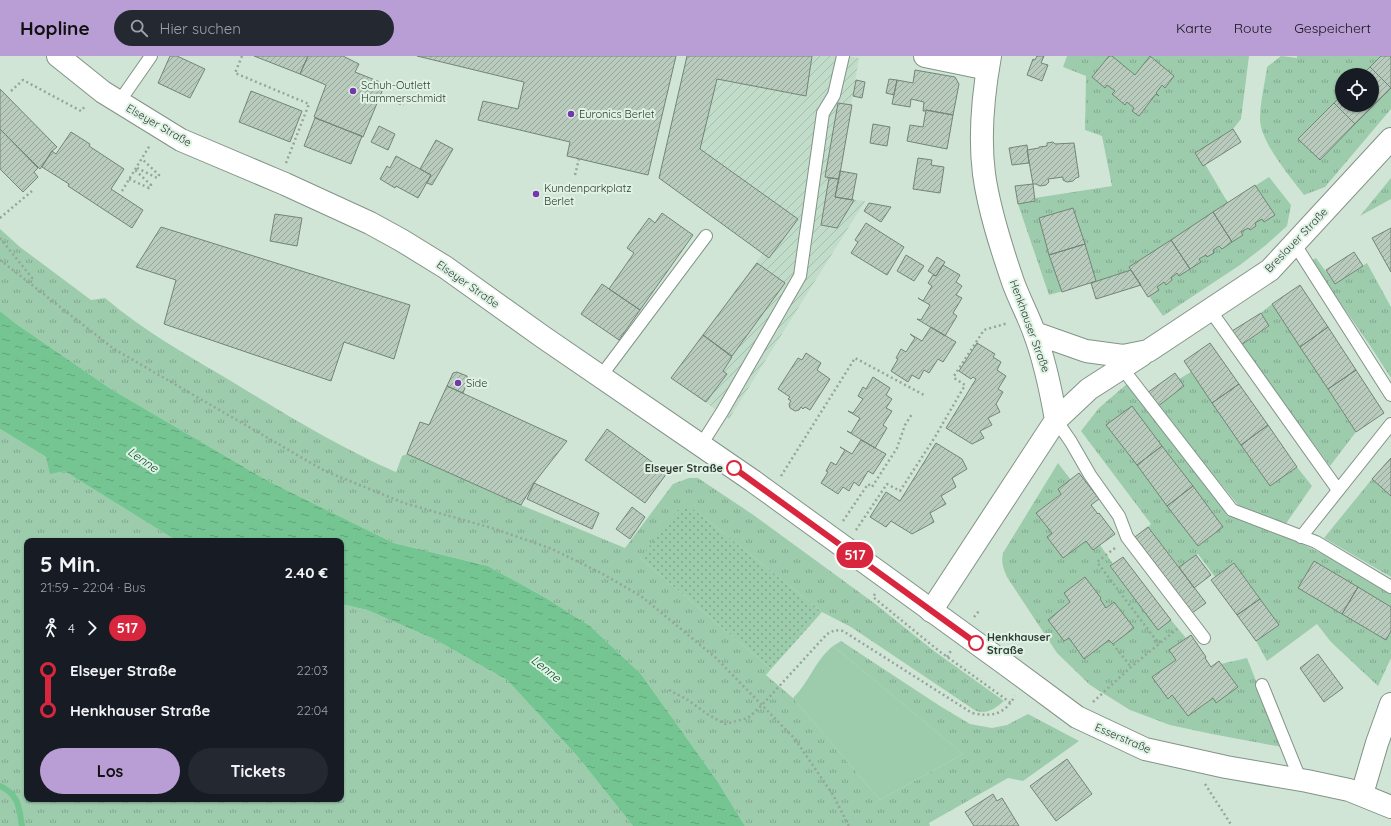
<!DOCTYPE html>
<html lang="de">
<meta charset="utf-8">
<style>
:root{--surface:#171b24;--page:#242831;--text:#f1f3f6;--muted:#9ea1a6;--accent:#b99ed5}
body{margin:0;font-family:Quicksand,sans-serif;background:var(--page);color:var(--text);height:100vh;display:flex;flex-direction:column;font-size:15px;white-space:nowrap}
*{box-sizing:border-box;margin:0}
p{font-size:13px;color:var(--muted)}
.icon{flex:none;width:22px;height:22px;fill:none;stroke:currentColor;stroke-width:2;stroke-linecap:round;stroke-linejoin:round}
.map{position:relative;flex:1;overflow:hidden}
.drawer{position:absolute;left:24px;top:482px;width:320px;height:264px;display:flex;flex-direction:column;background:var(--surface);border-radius:8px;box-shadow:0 1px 3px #0004}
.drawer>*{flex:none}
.badge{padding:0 8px;border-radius:13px;font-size:14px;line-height:26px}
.tools{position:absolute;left:1335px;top:12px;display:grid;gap:8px}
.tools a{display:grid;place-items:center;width:44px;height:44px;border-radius:50%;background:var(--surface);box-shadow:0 1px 3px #0004;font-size:20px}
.map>.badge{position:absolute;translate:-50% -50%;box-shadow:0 0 0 2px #fff}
.legs{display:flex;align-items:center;gap:6px;height:44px;padding:0 16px;font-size:13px}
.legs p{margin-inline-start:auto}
.headline{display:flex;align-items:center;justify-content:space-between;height:68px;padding:0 16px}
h1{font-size:22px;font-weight:700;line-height:30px}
.action{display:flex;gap:8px;margin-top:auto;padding:8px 16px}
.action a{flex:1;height:46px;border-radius:24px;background:var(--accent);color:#111;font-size:16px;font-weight:700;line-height:46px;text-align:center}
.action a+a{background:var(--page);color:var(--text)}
ul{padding:0 16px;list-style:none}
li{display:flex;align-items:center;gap:14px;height:40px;font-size:15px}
li i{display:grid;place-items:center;width:6px;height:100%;margin:0 5px;background:currentColor}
li i::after{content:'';width:10px;height:10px;margin:-5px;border:3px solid;border-radius:50%;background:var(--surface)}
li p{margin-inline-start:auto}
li:first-child i{background:linear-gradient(#0000 50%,currentColor 0)}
li:last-child i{background:linear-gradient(currentColor 50%,#0000 0)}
header{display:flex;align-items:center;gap:24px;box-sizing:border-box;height:56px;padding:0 20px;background:var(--accent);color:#111}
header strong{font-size:19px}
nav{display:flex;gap:22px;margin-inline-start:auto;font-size:14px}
.search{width:280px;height:36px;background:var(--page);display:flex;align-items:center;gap:10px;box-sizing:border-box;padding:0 14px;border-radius:22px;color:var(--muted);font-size:15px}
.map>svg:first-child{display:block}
.industrial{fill:url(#industrial-furrows)}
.grass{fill:url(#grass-tufts);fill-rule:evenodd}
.park{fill:url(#park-dots)}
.pitch{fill:#9cccac}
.water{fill:url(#water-ripples)}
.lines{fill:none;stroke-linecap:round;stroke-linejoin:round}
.stream{stroke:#75c592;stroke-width:6}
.building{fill:url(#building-hatch);stroke:#728578}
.service-casing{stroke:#819487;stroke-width:14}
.minor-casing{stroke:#819487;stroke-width:24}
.secondary-casing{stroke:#819487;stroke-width:24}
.path{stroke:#95a59a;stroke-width:2.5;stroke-dasharray:2 3;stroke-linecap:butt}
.service{stroke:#fff;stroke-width:12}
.minor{stroke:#fff;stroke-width:22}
.secondary{stroke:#fff;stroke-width:22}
.line-1-casing{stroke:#fff;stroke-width:9}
.line-1{stroke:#d7263d;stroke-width:6}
.poi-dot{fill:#7537ac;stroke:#def3e4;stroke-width:1.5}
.stop-1-dot{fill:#fff;stroke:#d7263d;stroke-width:2}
.labels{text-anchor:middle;stroke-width:4;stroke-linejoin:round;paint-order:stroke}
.poi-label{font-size:11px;fill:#313934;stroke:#def3e4;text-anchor:start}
.street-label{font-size:11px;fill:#313934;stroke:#def3e4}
.stop-label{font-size:11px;font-weight:bold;fill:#313934;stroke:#def3e4;text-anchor:end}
.water-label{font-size:12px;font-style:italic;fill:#0c4a2a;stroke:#def3e4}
</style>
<header>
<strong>Hopline</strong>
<div class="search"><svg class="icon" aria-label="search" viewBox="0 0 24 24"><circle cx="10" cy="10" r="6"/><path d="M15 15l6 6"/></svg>Hier suchen</div>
<nav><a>Karte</a><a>Route</a><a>Gespeichert</a></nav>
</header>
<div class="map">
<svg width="1391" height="770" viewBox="0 0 1391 770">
<defs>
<pattern id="industrial-furrows" width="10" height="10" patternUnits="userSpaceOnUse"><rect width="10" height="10" fill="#c1ddca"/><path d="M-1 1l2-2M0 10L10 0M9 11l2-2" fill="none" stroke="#a6beae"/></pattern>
<pattern id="grass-tufts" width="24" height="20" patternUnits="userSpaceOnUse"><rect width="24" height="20" fill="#9cccac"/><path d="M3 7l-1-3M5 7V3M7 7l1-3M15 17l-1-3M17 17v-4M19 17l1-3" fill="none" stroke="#80a78d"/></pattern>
<pattern id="park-dots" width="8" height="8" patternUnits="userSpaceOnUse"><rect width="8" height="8" fill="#9cccac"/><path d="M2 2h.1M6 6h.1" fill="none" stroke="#80a78d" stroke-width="1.8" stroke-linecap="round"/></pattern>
<pattern id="water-ripples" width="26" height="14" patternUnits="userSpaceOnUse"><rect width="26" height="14" fill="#75c592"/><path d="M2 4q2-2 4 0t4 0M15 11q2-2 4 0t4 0" fill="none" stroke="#61a178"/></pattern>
<pattern id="building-hatch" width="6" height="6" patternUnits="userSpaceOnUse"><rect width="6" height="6" fill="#b8cbbd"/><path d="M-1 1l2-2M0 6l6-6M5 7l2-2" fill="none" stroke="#96a69a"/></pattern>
</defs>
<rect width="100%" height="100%" fill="#d1e5d7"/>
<path class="industrial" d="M687 0H848L859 2 836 141 865 145 729 363 671 322 763 197 659 122Z"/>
<path class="grass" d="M1067 0H1249L1241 63 1233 73 1195 98 1203 109 1205 108 1228 147 1269 121 1291 149 1287 170 1266 189 1240 209 1163 260 1141 229 1096 243 1091 227 1049 239 1018 148 1035 145V142L1112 130 1102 80 1085 74 1086 20 1063 11Z
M1281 0 1297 2V0H1391V53L1325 131 1304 139C1290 121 1260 85 1260 63 1260 46 1265 27 1267 11ZM1342 19H1372V49H1342Z
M1391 122V143L1360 160Z
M0 173 20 191 91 244 105 242C144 275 187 299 231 325 285 358 338 391 396 416L402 400 407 398 521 449 625 492 673 428 689 422H698L752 458 874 547 934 595 1004 645C994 653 989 658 976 655L851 571 822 556 695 454 640 502 771 613 766 619 793 642 880 744 963 698 833 590 841 585 940 650 970 668 992 672 1007 669 1028 658 1079 685 1023 725 1008 722 929 767 930 770H745L718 726 641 618 590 570 546 542 488 510 394 487 268 425 111 333 15 267 0 255Z
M1316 202 1335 228 1367 207 1391 251V322L1369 288 1311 205Z
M1272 248 1356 376 1330 410 1241 289 1269 271 1261 257Z
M1191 316 1270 430 1297 411 1312 430 1285 469 1239 450 1157 351 1184 330 1179 323Z
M1128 327 1210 434 1279 477 1350 511 1391 535V602L1378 630 1331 586 1317 568 1267 605 1256 585 1279 569 1234 507 1215 521 1198 498 1179 511 1148 471 1151 468 1081 375 1099 352Z
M0 373 46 401 64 415 177 485H27V743H341V548L367 554 434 583 507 624 578 701 633 770H0Z
M1391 402V521L1324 482 1372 423Z
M1058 407 1071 424 1058 433 1061 437 1037 457 1052 477 1086 485 1100 489 1113 508 1110 511 1158 573 1171 564 1186 582 1169 594 1176 604 1152 621 1168 642 1172 639 1188 660 1213 642 1216 647 1238 631 1221 608 1247 602 1282 691 1212 678 1170 669 1130 654 1090 629 1057 597 1007 521C1003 512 1001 506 1003 497Z"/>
<path class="park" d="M686 452 695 454 822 556 771 613 640 502 678 454Z"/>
<path class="pitch" d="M833 590 963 698 880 744 793 642C809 627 815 604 833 590Z"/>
<path class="water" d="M0 255 15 267 111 333 268 425 394 487 488 510 546 542 590 570 641 618 718 726 745 770H633L578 701 507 624 434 583 367 554 341 548V485H177L64 415 50 418 46 401 0 373Z"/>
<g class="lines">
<path class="stream" d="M0 730C19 739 19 751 22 770"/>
</g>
<path class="building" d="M170 0H177L205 13 190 42 158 27Z
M254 0H308L300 18Z
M308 0H343L359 8 355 16 385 28 363 81 314 61 326 29 300 18Z
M417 0H676L648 119 567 100 570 86 478 64 483 45 518 53 524 26Z
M687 0H812L806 40 717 23 700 93 798 163 769 202 659 122Z
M1037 0H1044L1041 7 1048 9 1042 25 1027 19 1033 3 1035 4Z
M1109 0H1112L1135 19 1150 0 1174 20 1165 32 1162 29 1156 37 1159 40 1156 38 1139 60 1132 55 1134 52 1127 46 1125 49 1112 38 1115 35 1107 29 1105 32 1092 21Z
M1381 0H1391V32L1370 11Z
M1370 11 1391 32 1355 68 1334 47 1342 39V49H1372V19H1362Z
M915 14 955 21 959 28 953 59 926 54 925 55H923L924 46 911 43 910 51 892 48 897 24 913 27Z
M889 23 897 24 894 39 886 37Z
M856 24 865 26 862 42 853 40Z
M0 33 57 91 52 95 40 113 0 73Z
M251 35 302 55 290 86 239 66Z
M838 47 852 49 839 123 825 121Z
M1334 47 1355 68 1320 104 1298 83Z
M926 54 953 59 947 93 907 85 910 69 923 71Z
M315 62 362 80 351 108 304 90Z
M873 68 890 71 887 90 870 87Z
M379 70 395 78 388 94 371 86Z
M0 73 38 112 34 116 38 121 23 136 0 113Z
M1233 73 1241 86 1203 110 1195 97Z
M71 76 90 88 89 90 124 113 111 133 143 154 132 172 68 130 69 128 42 111 52 95 56 98Z
M436 84 453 93 432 129 427 127 431 119 420 113Z
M1053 86 1055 88 1074 87 1079 121 1076 122 1073 125 1067 126 1063 124V121L1048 123 1049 126 1046 129 1040 130 1036 128H1033L1027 94 1039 92V91L1047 90V87Z
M1027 89 1029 107 1012 109 1009 92Z
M396 100 431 119 418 142 396 130 395 132 380 123 387 110 390 112Z
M918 102 932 104 931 109 944 111 940 137 913 133Z
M840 115 857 118 852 144 835 141Z
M829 122 839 123 835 141 854 144 837 172 821 169Z
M1033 128 1035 145 1018 148 1015 130Z
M1255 129 1275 159 1264 166 1262 163 1255 167 1256 170 1250 174 1248 172 1241 176 1243 179 1232 186 1213 156Z
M869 147 891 151 881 166 864 155Z
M1073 152 1085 188 1049 199 1039 162Z
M1213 156 1232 186 1222 193 1219 190 1213 194 1214 197 1207 201 1206 199 1199 203 1201 206 1190 213 1171 184Z
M662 157 693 179 640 254 609 233 634 197 627 192 649 162 655 167Z
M275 158 302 162 297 190 270 185Z
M866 167 904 191 887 219 851 197 858 186 855 184Z
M161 171 410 249 394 303 344 286 331 325 164 268 176 224 136 211Z
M1391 172V216L1372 182Z
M1171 184 1190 213 1179 220 1177 217 1171 222 1172 224 1166 229 1164 226 1157 231 1159 234 1148 241 1129 211Z
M1085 188 1096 225 1062 236 1049 199Z
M1354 196 1363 210 1335 228 1326 214Z
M906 199 924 210 914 225 897 215Z
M937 201 945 206 936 220 928 215Z
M757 207 785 227 732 300 703 279Z
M943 209 960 219 956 226 962 230 956 239 962 242 953 257 957 260 945 280 917 263 921 264 930 249 918 242 923 245 932 230 928 227 933 219 936 220Z
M1131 214 1141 229 1096 243 1091 227Z
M602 228 640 254 619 284 581 258Z
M1300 229 1328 271 1300 291 1272 248Z
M1261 257 1269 270 1241 289 1232 275Z
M931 271 956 286 943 306 938 303 929 317 924 314 919 323 912 319 908 326 891 315 898 303 896 302 901 293 906 296 915 282 910 278 922 285Z
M1328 271 1356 314 1328 333 1300 291Z
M703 279 732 301 723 315 727 318 706 346 671 322Z
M977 287 995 298 993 301 1001 306 997 314 1006 320 998 333 1003 336 996 348 1000 356 988 362 992 369 980 375 984 382 972 388 946 372 976 323 973 321 971 323 959 315Z
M1210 287 1239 328 1212 347 1184 305Z
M806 297 821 307 817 314 830 323 810 354 805 351 803 353 801 351 799 354 795 355 790 352 789 348 791 345 788 343 790 341 778 333 798 302 802 304Z
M1356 314 1384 357 1356 376 1328 333Z
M457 316 467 320 468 324 463 337 447 330 453 317Z
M1175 317 1184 330 1157 351 1147 337Z
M873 321 890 332 886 339 892 343 886 352 892 355 883 369 887 372 875 392 847 375 851 377 860 362 848 355 853 357 863 343 858 340 863 331 866 333Z
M1239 328 1268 369 1241 389 1212 347Z
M447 330 567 385 534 427 521 449 407 398 420 366 429 369Z
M1132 350 1162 390 1137 409 1106 369Z
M1268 369 1297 411 1270 430 1241 389Z
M607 373 667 417 645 447 585 404Z
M861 384 886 398 873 418 868 415 859 430 854 426 849 435 843 431 838 438 821 427 828 416 826 415 831 406 836 409 845 394 840 391 852 398Z
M936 387 962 403 967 413 952 422 956 431 941 440 946 448 930 457 934 466 912 478 891 465 886 471 870 461 886 436 900 445Z
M1162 390 1193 430 1167 450 1137 409Z
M1391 402V440L1372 423Z
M1079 417 1099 443 1091 449 1098 458 1099 457 1115 478 1093 494 1086 485 1063 502 1047 481 1052 477 1036 457 1061 438 1058 433Z
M534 427 599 457 592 473 527 443Z
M1193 430 1223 471 1198 490 1167 450Z
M632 451 645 461 630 483 616 473Z
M1148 471 1206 547 1192 557 1135 481Z
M1196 499 1211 519 1194 532 1179 511Z
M1123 501 1171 564 1158 574 1110 510Z
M1314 505 1358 531 1342 558 1298 532Z
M1234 507 1260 543 1237 559 1211 524Z
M1085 521 1101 542 1100 543 1106 552 1114 546 1134 572 1113 588 1109 584 1084 603 1069 582 1064 585 1048 564 1070 546 1064 537Z
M1358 531 1391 551V575L1386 584 1342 558Z
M1260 543 1279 569 1256 585 1237 559Z
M1191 579 1206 601 1205 602 1211 611 1219 605 1238 631 1216 647 1213 642 1188 660 1172 639 1168 643 1152 621 1176 604 1169 594Z
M1318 598 1343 632 1324 646 1300 612Z
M1067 703 1092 738 1056 765 1030 730Z
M993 738 997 745 1002 742 1019 770H974L965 756Z"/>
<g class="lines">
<g class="service-casing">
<path id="service" d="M119 46 151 0
M1294 187 1391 339
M1210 254 1338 434
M1122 312 1232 454 1316 486 1391 531
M601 320 706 180
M1056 364 1071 386 1090 419 1119 460 1127 481 1204 582
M701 389 722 356 800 220 823 57 834 39 843 0
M1301 481 1391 368
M1262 629 1300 723"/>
</g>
<g class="minor-casing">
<path id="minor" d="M925 0 988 13
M1035 277 1086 295 1123 300 1148 295 1270 214 1391 83
M1056 364 1089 333 1142 299
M931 555 1056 364C1051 335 1045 305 1034 276 1028 259 1019 243 1013 226 1001 191 989 154 984 118 979 79 983 39 990 0
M1362 738 1377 687 1391 648"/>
</g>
<g class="secondary-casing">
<path id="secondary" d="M58 0 103 36 181 84 285 128 370 167 401 184 445 211 543 281 753 425 1004 607 1077 661 1145 693 1226 711 1307 725 1349 734 1391 751"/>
</g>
<path class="path" d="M242 0 235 17 309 48 286 107
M11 35 23 24 81 55 86 49
M380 41 404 49
M137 112 157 122 159 119 142 103
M575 119 579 103
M129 123 149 132 151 129 135 114
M122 135 150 89
M0 162 32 135
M0 182 32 222 29 227
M0 204 114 293 325 415 404 447 495 473 552 493 601 517 641 540 716 602 795 683 833 739 849 770
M781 420 855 302 924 339
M843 465 868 428 872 431 897 392 905 369 912 358
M856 474 887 428 900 435 935 381 965 329 954 322V320L984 274 1008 267
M1115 492 1097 506 1159 588
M875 538 873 541 939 595 1011 647
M974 561 979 555
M1113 588 1131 611
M947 601 952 593
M669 634 688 644 707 658 725 668 748 662 762 649 827 578 835 574 843 575 972 657C992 661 1004 659 1015 640
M1093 646 1131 611 1177 573
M1205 728 1232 770"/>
<use href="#service" class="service"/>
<use href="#minor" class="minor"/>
<use href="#secondary" class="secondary"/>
</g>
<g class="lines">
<g class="line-1-casing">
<path id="line-1" d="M734 412 976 587"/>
</g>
<use href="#line-1" class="line-1"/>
</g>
<g class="poi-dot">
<circle cx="353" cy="35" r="4"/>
<circle cx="571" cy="58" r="4"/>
<circle cx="536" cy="138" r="4"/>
<circle cx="458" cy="327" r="4"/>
</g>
<g class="stop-1-dot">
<circle cx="734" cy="412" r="7"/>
<circle cx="976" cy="587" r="7"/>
</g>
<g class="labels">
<g class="poi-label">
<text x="361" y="33">Schuh-Outlett<tspan x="361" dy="13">Hammerschmidt</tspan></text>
<text x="579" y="62">Euronics Berlet</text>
<text x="544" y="136">Kundenparkplatz<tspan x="544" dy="13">Berlet</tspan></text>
<text x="466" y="331">Side</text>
</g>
<g class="street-label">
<text transform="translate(159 69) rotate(30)" y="4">Elseyer Straße</text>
<text transform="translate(1296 184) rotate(-46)" y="4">Breslauer Straße</text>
<text transform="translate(468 228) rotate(35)" y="4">Elseyer Straße</text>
<text transform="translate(1030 270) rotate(70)" y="4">Henkhauser Straße</text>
<text transform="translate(1123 682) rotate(23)" y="4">Esserstraße</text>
</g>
<g class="stop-label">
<text x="723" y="416">Elseyer Straße</text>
<text x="987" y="585" text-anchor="start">Henkhauser<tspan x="987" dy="13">Straße</tspan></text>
</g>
<g class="water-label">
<text transform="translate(143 404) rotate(35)" y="4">Lenne</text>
<text transform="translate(546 613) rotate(39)" y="4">Lenne</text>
</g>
</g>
</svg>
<div class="tools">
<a><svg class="icon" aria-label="locate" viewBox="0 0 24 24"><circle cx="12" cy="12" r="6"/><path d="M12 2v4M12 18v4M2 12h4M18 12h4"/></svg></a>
</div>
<b class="badge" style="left:855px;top:499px;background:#d7263d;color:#fff">517</b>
<section class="drawer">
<div class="headline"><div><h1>5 Min.</h1><p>21:59 – 22:04 · Bus</p></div><b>2.40 €</b></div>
<div class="legs"><svg class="icon" aria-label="walk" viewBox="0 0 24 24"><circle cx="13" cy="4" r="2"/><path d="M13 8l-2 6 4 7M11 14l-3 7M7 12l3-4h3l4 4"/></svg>4<svg class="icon" aria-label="forward" viewBox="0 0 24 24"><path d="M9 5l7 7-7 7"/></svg><b class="badge" style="background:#d7263d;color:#fff">517</b></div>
<ul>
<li><i style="color:#d7263d"></i><b>Elseyer Straße</b><p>22:03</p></li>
<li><i style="color:#d7263d"></i><b>Henkhauser Straße</b><p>22:04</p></li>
</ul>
<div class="action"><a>Los</a><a>Tickets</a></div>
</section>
</div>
